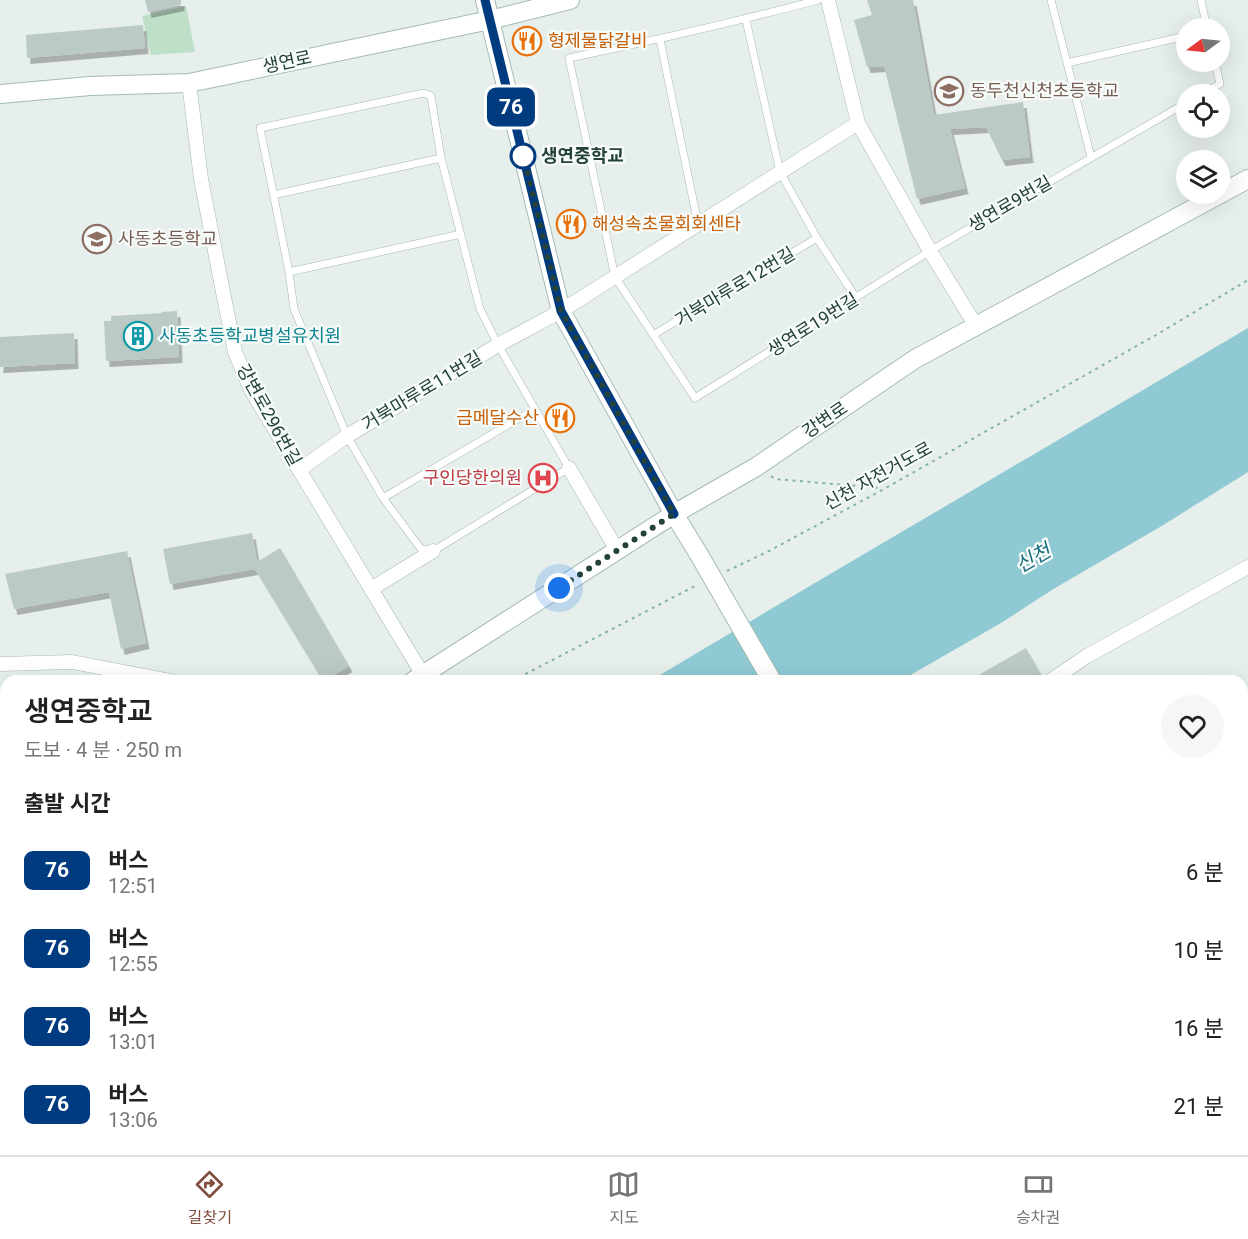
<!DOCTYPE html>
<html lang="ko">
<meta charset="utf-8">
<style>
:root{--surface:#fff;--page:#f6f6f6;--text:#222;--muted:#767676;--line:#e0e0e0;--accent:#804e3d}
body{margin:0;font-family:Roboto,"Noto Sans KR",sans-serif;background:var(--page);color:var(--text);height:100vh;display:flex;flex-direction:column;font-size:22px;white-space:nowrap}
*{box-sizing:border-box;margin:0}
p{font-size:20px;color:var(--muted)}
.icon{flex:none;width:33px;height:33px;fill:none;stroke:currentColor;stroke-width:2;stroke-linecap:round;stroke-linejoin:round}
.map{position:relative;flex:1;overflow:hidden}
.side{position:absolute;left:0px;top:675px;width:1248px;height:480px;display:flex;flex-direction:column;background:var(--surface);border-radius:18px 18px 0 0;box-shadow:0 6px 24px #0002}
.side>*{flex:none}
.badge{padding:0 12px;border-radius:9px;font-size:21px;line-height:39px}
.needle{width:39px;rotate:255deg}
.buttons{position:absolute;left:1176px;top:18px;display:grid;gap:12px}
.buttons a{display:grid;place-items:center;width:54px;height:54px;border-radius:50%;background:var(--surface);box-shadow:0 6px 24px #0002;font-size:30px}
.you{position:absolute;width:30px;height:30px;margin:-15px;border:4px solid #fff;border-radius:50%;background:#1a73e8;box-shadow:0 0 0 9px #1a73e833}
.map>.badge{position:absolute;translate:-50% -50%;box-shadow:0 0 0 3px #fff}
h2{padding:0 24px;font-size:22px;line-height:54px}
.round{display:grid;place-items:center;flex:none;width:63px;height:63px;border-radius:32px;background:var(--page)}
.summary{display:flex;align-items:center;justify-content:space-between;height:102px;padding:0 24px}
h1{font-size:28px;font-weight:600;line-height:45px}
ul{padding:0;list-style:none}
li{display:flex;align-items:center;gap:18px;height:78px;padding:0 24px}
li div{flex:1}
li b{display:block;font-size:22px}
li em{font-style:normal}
li .badge{min-width:66px;font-weight:700;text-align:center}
.menu{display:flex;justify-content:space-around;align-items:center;height:84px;border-top:2px solid var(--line);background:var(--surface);font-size:16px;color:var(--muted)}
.menu a{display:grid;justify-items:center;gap:3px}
.menu .active{color:var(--accent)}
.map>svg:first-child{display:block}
.green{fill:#bfe0c8}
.water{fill:#8ec9d4}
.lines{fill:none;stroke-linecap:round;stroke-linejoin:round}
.stream{stroke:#8ec9d4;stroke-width:4.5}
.building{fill:#bbcac4;filter:url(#shadow)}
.lane-casing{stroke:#a8b8b2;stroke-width:8}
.street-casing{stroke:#a8b8b2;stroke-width:15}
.secondary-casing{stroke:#a4bbb3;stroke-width:20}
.path{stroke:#86b3a5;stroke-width:2;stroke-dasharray:3 4.5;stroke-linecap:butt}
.lane{stroke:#fff;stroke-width:7}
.street{stroke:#fff;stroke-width:14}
.secondary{stroke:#fff;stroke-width:18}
.secondary-bridge-casing{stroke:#a4bbb3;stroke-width:20;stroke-linecap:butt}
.secondary-bridge{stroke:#fff;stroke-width:18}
.line-casing{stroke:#fff;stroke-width:14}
.line{stroke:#003b80;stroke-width:9}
.walk{stroke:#24423a;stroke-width:6;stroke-dasharray:0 10.8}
.stop-dot{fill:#fff;stroke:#003b80;stroke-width:3}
.labels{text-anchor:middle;stroke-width:4.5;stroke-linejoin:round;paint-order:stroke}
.food-label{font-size:18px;fill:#c56008;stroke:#f7fbf9;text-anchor:start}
.street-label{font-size:18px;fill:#24423a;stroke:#f7fbf9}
.education-label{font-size:18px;fill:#785e54;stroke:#f7fbf9;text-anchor:start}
.stop-label{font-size:18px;font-weight:bold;fill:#24423a;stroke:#f7fbf9;text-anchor:start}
.culture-label{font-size:18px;fill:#0d838f;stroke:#f7fbf9;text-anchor:start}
.health-label{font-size:18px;fill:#be3a42;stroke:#f7fbf9;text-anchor:end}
.water-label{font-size:20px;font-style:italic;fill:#1c6f80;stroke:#f7fbf9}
</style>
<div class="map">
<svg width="1248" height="1155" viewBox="0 0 1248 1155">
<defs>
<filter id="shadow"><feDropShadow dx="3.5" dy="6" stdDeviation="0" flood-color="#0004"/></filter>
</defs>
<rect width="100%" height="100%" fill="#e6efeb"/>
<path class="green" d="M186 6 195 52 151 55 142 16Z"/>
<path class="water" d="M1248 328V472L1160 527 1055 588 1001 623 900 681H650C849 562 1049 446 1248 328Z
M6 913V1051L0 1052V914Z"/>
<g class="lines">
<path class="stream" d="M676 1149 685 1155"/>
</g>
<path class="building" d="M145 0H181V5L148 12Z
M867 0H913L934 115 1023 102 1030 157 1002 160 986 127 950 129 965 188 917 199 884 66 867 67 854 20 872 15Z
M143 25 145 48 27 58 26 35Z
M177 311 179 357 106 361 104 321H111V316L162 313 161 312Z
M74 333 75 363 0 367V337Z
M252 533 257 562 280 548 349 666 323 681 255 569 170 584 163 549Z
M127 551 146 643 121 649 109 592 14 609 5 574Z
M1026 648 1040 673 1027 681H968Z"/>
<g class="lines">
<g class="lane-casing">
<path id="lane" d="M818 0C735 22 653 41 569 58L615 277 695 398 930 251 1186 103
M1051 0 1091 157
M1201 0 1207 28
M746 20 780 172 817 238 856 298
M660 40 698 224
M1067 63 1186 36
M1201 94 1220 84 1215 62
M273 195 441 158
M289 272 461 234
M653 335 817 238
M383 498 421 549 433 551 569 468 498 345 480 309 441 158 431 96 424 93 260 128 289 272 294 309 347 436 383 498 535 409"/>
</g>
<g class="street-casing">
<path id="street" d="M828 0 858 123 930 251 976 326
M189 83 201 179 222 287 235 352 251 390 423 675
M569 468 617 550
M299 470 347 436 498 345 561 311 858 123
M371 589 433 551
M0 664 72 662 171 681
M1050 681 1087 656 1248 567
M575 1149 584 1155
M800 1149 809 1155
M965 1149 967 1155
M1036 1149 1039 1155"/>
</g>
<g class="secondary-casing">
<path id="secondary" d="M485 0 561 311 674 514 698 553
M0 94 90 86 189 83 490 20 570 0
M413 681 674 514 756 467 915 359 1248 179
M0 825 6 823
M0 1110 6 1109"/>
</g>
<path class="path" d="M771 476 775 479 881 488
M727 571 769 551 884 489 1156 335 1248 280
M512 681 697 585
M0 874H6
M0 1067H6
M641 1149 650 1155"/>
<use href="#lane" class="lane"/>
<use href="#street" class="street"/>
<use href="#secondary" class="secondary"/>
<g class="secondary-bridge-casing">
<path id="secondary-bridge" d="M698 553 772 681"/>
</g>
<use href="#secondary-bridge" class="secondary-bridge"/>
</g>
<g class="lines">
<g class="line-casing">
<path id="line" d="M485 0 561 311 674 514"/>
</g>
<use href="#line" class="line"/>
<path class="walk" d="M523 156V154L561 311 674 514 559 588"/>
</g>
<defs>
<g id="restaurant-ring" transform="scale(1.5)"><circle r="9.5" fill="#f7fbf9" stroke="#e8710a" stroke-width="1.5"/><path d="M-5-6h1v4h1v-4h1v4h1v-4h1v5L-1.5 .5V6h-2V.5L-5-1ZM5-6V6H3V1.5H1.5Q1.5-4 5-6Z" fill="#e8710a"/></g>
<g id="school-ring" transform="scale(1.5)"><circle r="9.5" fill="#f7fbf9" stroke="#8d6e63" stroke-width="1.5"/><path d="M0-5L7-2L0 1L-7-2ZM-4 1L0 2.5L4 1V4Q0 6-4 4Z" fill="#8d6e63"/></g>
<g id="building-ring" transform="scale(1.5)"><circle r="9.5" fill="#f7fbf9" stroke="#0f9aa8" stroke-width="1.5"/><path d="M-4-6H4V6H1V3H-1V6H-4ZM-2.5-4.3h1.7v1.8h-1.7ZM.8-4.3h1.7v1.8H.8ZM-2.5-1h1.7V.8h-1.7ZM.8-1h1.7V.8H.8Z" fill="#0f9aa8"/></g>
<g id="hospital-ring" transform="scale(1.5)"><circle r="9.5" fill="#f7fbf9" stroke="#e0444e" stroke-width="1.5"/><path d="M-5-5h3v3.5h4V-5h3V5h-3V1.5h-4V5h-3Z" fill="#e0444e"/></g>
</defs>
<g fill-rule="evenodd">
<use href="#restaurant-ring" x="527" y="41"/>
<use href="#school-ring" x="949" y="91"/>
<use href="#restaurant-ring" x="571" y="224"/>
<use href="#school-ring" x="97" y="239"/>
<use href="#building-ring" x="138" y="336"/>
<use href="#restaurant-ring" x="560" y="418"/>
<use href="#hospital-ring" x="543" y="478"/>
</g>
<circle class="stop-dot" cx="523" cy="156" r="12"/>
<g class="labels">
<g class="food-label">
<text x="548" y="47">형제물닭갈비</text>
<text x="592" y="230">해성속초물회회센타</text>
<text x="539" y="424" text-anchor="end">금메달수산</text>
</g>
<g class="street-label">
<text transform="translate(287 62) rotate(-12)" y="6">생연로</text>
<text transform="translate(1010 204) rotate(-30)" y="6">생연로9번길</text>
<text transform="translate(735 287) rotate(-31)" y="6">거북마루로12번길</text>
<text transform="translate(813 325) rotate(-32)" y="6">생연로19번길</text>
<text transform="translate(422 391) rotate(-31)" y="6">거북마루로11번길</text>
<text transform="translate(269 415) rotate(61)" y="6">강변로296번길</text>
<text transform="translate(825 420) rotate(-34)" y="6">강변로</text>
<text transform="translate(878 476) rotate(-29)" y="6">신천 자전거도로</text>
</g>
<g class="education-label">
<text x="970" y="97">동두천신천초등학교</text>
<text x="118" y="245">사동초등학교</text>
</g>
<g class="stop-label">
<text x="541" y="162">생연중학교</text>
</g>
<g class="culture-label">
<text x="159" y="342">사동초등학교병설유치원</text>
</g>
<g class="health-label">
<text x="522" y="484">구인당한의원</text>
</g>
<g class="water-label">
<text transform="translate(1033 558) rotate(-30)" y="7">신천</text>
</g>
</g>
</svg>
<div class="buttons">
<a><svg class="needle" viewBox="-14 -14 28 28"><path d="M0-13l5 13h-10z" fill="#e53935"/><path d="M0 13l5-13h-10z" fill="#767676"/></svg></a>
<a><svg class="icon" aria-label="locate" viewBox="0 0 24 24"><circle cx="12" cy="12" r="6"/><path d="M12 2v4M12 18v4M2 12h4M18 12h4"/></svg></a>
<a><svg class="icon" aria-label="layers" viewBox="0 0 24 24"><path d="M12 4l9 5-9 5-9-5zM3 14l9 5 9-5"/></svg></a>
</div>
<div class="you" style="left:559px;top:588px"></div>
<b class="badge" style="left:511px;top:107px;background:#003b80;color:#fff">76</b>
<section class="side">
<div class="summary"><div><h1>생연중학교</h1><p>도보 · 4 분 · 250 m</p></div><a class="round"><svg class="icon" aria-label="heart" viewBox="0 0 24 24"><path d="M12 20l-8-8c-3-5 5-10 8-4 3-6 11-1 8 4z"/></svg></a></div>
<h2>출발 시간</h2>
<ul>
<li><span class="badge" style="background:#003b80;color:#fff">76</span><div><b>버스</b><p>12:51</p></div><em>6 분</em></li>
<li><span class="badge" style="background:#003b80;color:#fff">76</span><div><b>버스</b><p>12:55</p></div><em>10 분</em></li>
<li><span class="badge" style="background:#003b80;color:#fff">76</span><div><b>버스</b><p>13:01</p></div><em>16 분</em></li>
<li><span class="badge" style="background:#003b80;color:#fff">76</span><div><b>버스</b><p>13:06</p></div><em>21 분</em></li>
</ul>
</section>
</div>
<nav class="menu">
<a class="active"><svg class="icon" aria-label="directions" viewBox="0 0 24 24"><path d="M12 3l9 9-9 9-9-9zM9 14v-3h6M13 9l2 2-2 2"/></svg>길찾기</a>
<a><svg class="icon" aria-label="map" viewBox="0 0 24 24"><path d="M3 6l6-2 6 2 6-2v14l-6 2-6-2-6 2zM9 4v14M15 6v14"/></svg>지도</a>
<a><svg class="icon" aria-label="tickets" viewBox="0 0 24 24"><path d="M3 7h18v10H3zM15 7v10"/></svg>승차권</a>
</nav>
